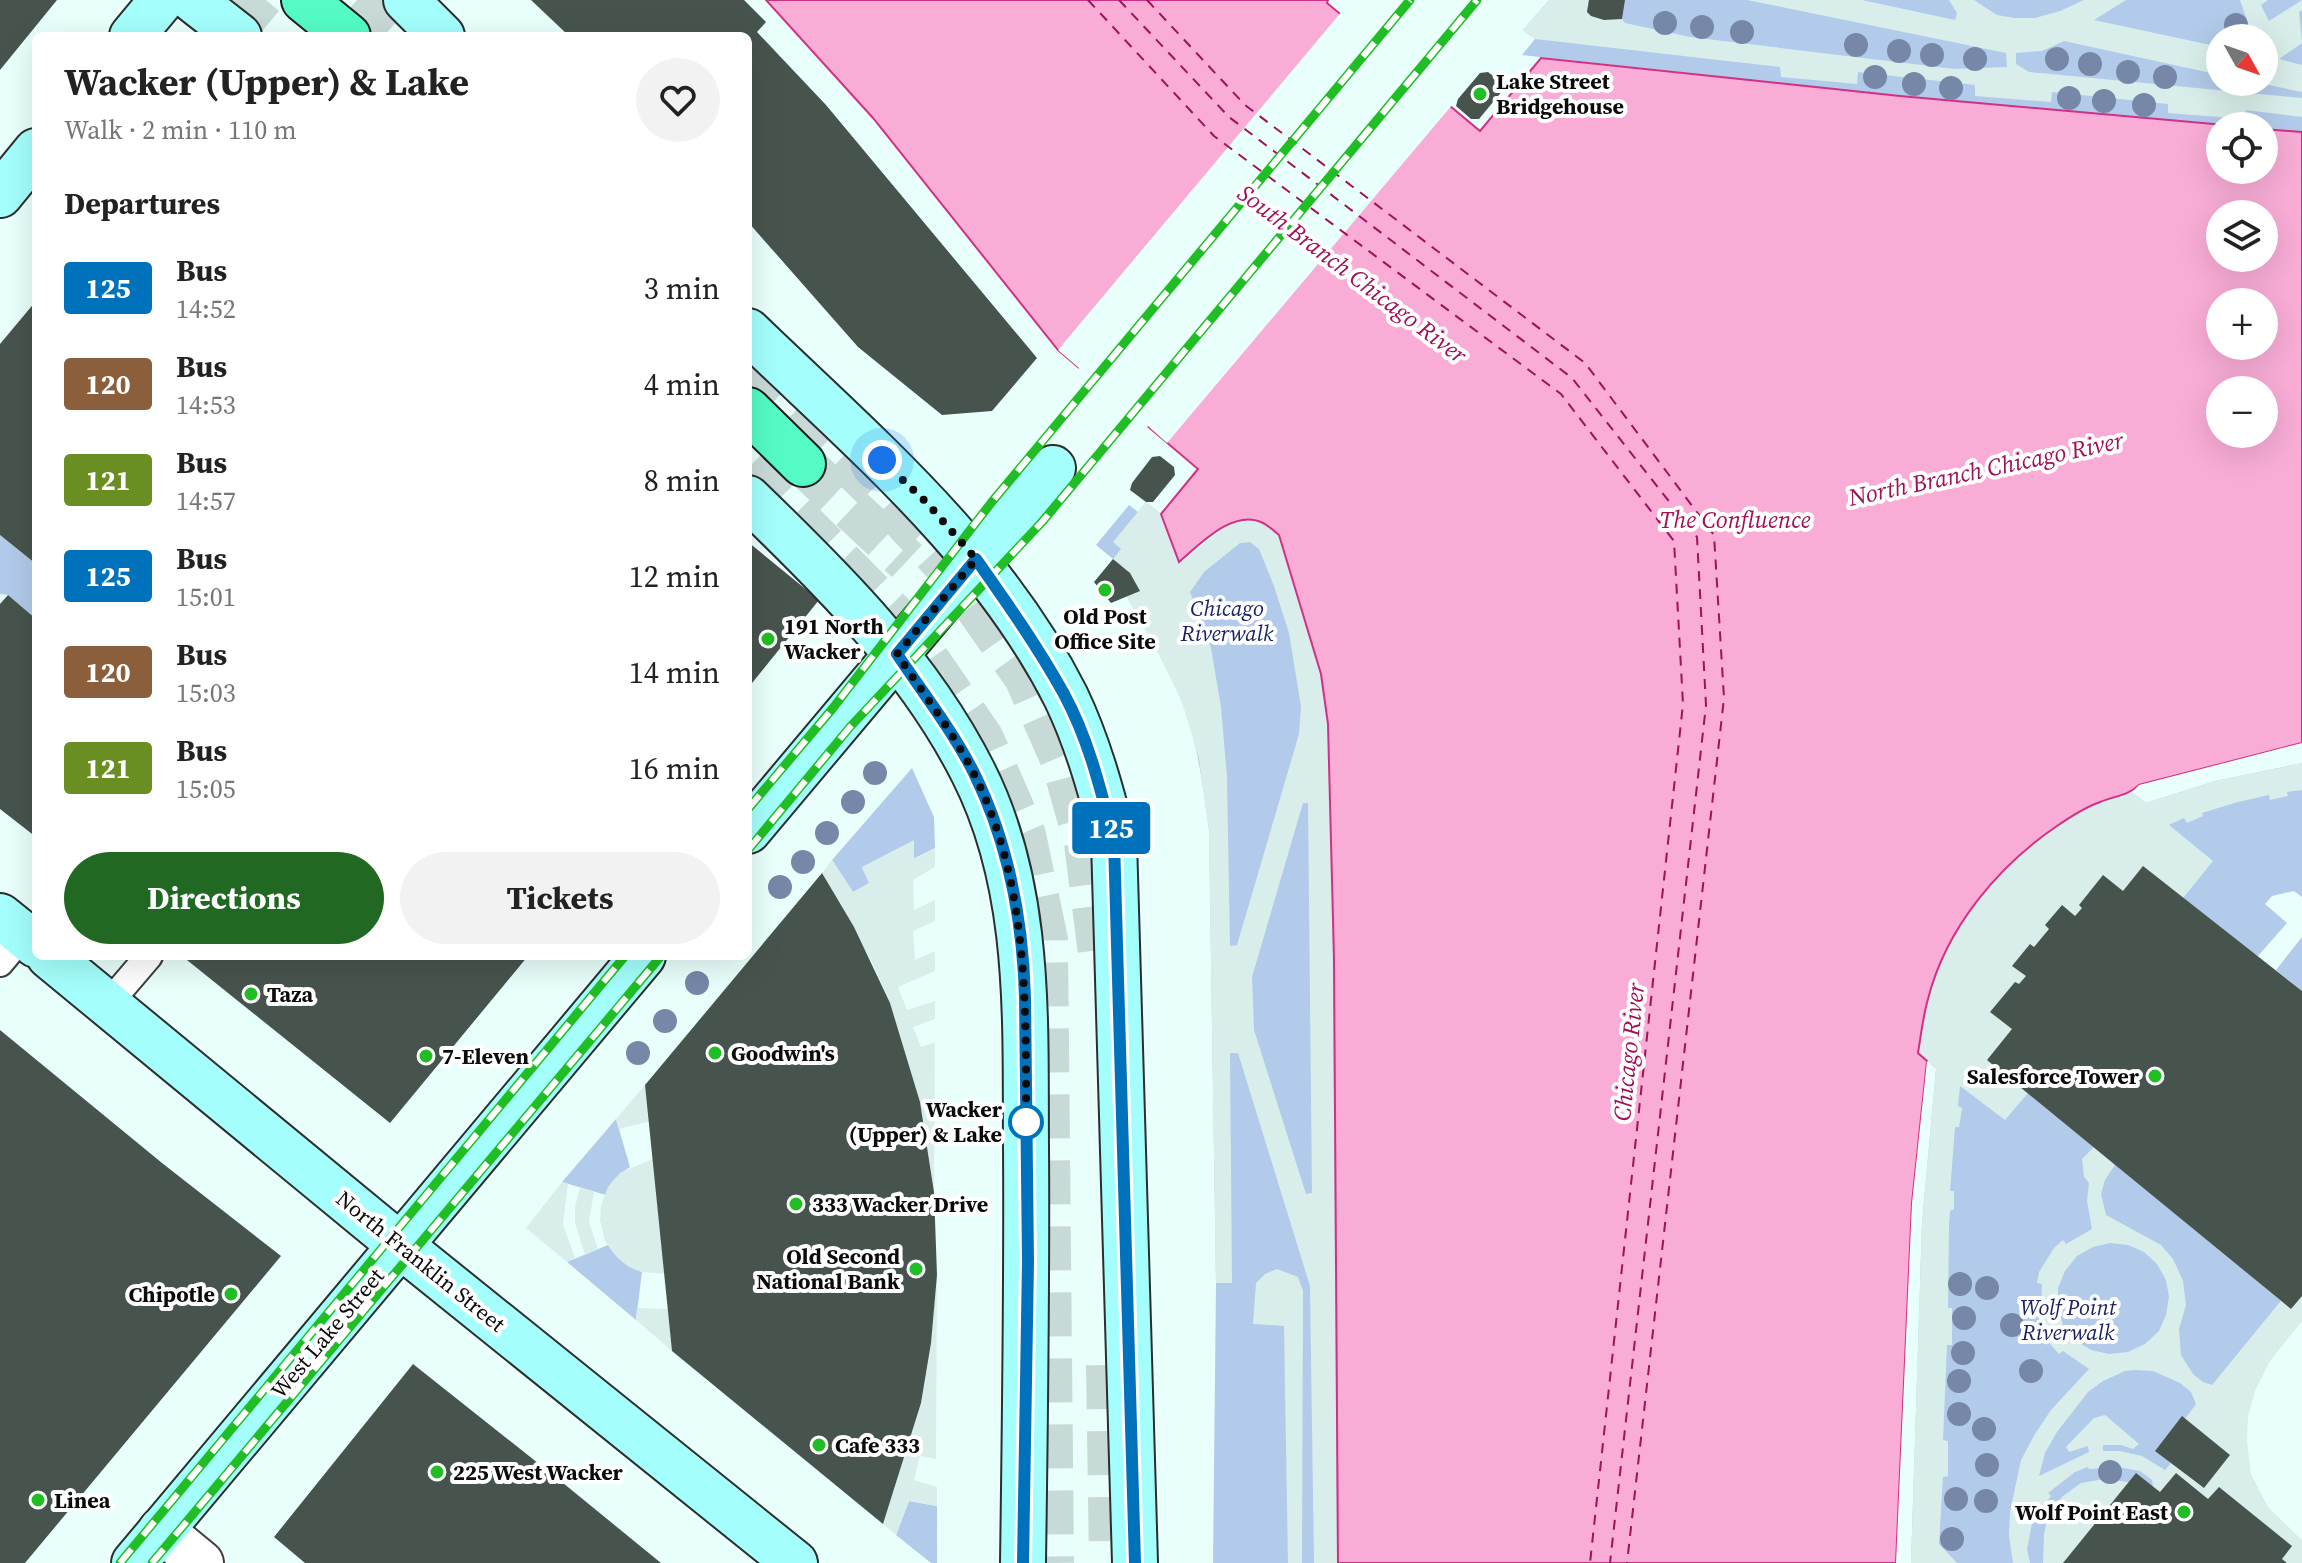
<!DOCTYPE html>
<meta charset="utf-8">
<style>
:root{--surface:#fff;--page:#f2f2f2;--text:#222;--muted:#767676;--accent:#216823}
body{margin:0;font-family:"Source Serif 4",serif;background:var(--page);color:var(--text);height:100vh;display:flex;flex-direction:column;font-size:30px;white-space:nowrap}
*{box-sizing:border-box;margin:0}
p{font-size:26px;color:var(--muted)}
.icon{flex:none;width:44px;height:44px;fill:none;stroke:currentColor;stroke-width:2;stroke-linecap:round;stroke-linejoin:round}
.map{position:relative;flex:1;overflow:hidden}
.side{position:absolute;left:32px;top:32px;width:720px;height:928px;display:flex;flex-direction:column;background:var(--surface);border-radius:12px;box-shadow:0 8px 32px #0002}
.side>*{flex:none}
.badge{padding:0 16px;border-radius:6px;font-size:28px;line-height:52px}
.needle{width:52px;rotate:130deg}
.buttons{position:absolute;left:2206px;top:24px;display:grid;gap:16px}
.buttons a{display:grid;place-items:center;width:72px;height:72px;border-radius:50%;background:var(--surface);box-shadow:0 8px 32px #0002;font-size:40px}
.you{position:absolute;width:40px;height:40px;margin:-20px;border:6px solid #fff;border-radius:50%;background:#1a73e8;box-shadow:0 0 0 12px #1a73e833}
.map>.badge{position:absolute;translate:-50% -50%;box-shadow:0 0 0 4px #fff}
h2{padding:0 32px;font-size:30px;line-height:72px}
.round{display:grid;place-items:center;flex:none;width:84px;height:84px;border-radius:42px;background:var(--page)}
.overview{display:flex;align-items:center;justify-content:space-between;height:136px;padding:0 32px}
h1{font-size:38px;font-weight:700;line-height:60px}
.primary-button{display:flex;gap:16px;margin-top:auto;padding:16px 32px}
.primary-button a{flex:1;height:92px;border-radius:48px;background:var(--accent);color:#fff;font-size:32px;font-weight:700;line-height:92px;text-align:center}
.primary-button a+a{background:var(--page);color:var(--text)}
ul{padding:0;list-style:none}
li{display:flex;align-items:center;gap:24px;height:96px;padding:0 32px}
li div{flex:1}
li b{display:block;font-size:30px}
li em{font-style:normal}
li .badge{min-width:88px;font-weight:700;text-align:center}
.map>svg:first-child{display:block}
.green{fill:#b2cbea;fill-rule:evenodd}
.plaza{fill:#d9eeea;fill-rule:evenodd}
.water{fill:#f8acd6;stroke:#d13185;stroke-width:2;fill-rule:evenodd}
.pier{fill:#e9fffc}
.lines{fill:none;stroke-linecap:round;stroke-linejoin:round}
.ferry{stroke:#9f1257;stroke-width:2;stroke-dasharray:10 8;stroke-linecap:butt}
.building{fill:#47544d}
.trunk-tunnel{stroke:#c8dad8;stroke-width:44;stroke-dasharray:44 22;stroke-linecap:butt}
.service-casing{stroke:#3e3e3e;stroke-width:30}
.tertiary-casing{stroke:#3e3e3e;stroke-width:48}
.secondary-casing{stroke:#2d2d2d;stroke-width:48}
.trunk-casing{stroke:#1c1c1c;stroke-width:48}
.service{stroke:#fff;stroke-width:26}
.tertiary{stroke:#fff;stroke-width:44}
.secondary{stroke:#a4fffc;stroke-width:44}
.trunk{stroke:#54fbc6;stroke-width:44}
.rail-casing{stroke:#20be24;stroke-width:9}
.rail{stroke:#fff;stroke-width:6;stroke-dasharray:18;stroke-linecap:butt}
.tree{fill:#7787a8}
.line-casing{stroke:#fff;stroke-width:18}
.line{stroke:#0072bc;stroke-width:12}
.walk{stroke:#0b0b0b;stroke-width:8;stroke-dasharray:0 14.4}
.poi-dot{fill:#20be24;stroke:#fff;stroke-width:3}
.stop-dot{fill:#fff;stroke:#0072bc;stroke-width:4}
.labels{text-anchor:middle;stroke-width:8;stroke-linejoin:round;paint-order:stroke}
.poi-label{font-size:22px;font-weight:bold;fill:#0b0b0b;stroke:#fff;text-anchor:start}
.park-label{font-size:22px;font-style:italic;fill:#1a2464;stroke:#fff}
.stop-label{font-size:22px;font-weight:bold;fill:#0b0b0b;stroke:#fff;text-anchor:end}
.street-label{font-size:22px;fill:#0b0b0b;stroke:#fff}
.water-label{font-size:24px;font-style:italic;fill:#9f1257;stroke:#fff}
</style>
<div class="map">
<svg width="2302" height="1563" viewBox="0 0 2302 1563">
<rect width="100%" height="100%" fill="#e9fffc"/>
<path class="green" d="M1549 0H2302V132L2264 129V126H2236L1900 96 1522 55 1535 39 1523 30ZM2220 38H2264V82H2220Z
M1146 502 1161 514 1179 562 1263 522 1328 724 1334 959 1338 1563H1213L1216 1283 1209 830C1203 787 1198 743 1182 702 1167 665 1146 631 1127 597L1140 591 1130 573 1096 545 1129 505 1138 512Z
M0 535 36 564V619L8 595 0 594Z
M2302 763V897L2294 891 2272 896 2265 904 2287 923 2258 956 2123 891 2103 875 2079 904 2082 908 2061 905 2045 924 2049 929 2029 944 2013 965 2026 976 2019 984 2015 982 1991 1012 2012 1029 1987 1059 2281 1301 2185 1419 2182 1417 2156 1450 2171 1463 2105 1563H1911L1922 1223 1936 1069 1918 1053 2132 792 2146 803 2215 781Z
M912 768 934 817 935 848 913 859 914 841 862 868 870 883 853 892 832 860Z
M2302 937V991L2276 970Z
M616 1119 630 1167C619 1174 609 1182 606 1195L562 1182Z
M608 1245C617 1259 626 1266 642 1272L636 1320 567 1262Z
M909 1501 937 1506V1563H931L896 1535Z"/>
<path class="plaza" d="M1549 0H1589L1587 12 1598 18 1622 19 1625 23 1690 37 1955 69 2007 67 2006 53 1747 0H1862L1955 20 1957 13 1949 0H1974L1997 15 2014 18H2035L2060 11 2084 0H2126L2094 20 2220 47V75L2064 41 2042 51 2016 53V64L2029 72 2302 98V117L2246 110 2244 119 2168 113V104L2052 92 2051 102 1975 96V85L1858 72 1857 84 1781 77 1780 67 1535 39 1523 30Z
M2240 0H2268L2261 5 2269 21 2302 0V10L2299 12 2302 43 2279 59 2302 65V92L2254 82H2264V38H2253Z
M1146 502 1161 514 1179 562 1234 521 1247 519 1263 522 1279 535 1321 674 1328 724 1332 833 1337 1563H1314L1310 1286 1238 1053H1230L1232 1283H1216L1209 830 1199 759 1182 702 1158 653 1127 597 1140 591 1130 573 1113 559 1121 549 1113 542ZM1250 542 1259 549 1274 586 1289 633 1301 707 1299 734 1237 945 1230 946 1227 777 1221 707 1211 648 1190 592 1204 572 1240 543ZM1303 803H1308L1312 1193 1306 1194 1254 1030 1252 977Z
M2302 763V790L2287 792 2288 796 2270 800 2269 795 2238 802 2202 813 2203 816 2187 823 2184 818 2169 825 2213 861 2183 898 2123 891 2103 875 2079 904 2082 908 2075 916 2061 905 2045 924 2049 929 2034 947 2029 944 2013 965 2026 976 2019 984 2015 982 1991 1012 2012 1029 1987 1060 2028 1093 2005 1120 1960 1086 1958 1106 1962 1108 1959 1127H1955L1950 1191H1954V1209L1950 1211 1949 1225 1948 1308H1952V1345H1947L1943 1440 1948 1441V1476L1943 1477 1939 1544 1957 1563H1911L1922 1223 1936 1069 1918 1053 1928 998 1939 966 1954 935 1984 892 2010 863 2058 825 2098 802 2132 792 2146 803 2215 781Z
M914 840V859L935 848V867L913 880 914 910 935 900V921L913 931 915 960 935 951V971L898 987 907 1010 935 1001V1019L913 1027 921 1047 935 1042 934 1192 920 1102 890 1003 873 964 822 873 832 860 853 892 869 883 862 867Z
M645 1085 650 1121 619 1129 616 1119Z
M2094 1147 2115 1165 2105 1180 2101 1194 2106 1215 2161 1245 2173 1259 2183 1281 2186 1305 2179 1329 2181 1355 2193 1374 2203 1382 2212 1385 2281 1301 2291 1309 2302 1296V1321L2270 1361 2255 1391 2248 1417 2247 1440 2251 1474 2268 1507 2302 1540V1563H2287L2282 1559 2291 1546 2208 1499 2105 1563H2043L2044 1534 2048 1516 2063 1496 2081 1483 2105 1479 2128 1482 2147 1488 2153 1486 2152 1480 2140 1471 2107 1465V1468L2089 1469 2088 1467 2075 1472 2048 1493 2051 1496 2040 1511 2037 1510 2032 1523 2027 1549 2030 1563H2013L2009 1536 2010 1512 2021 1460 2035 1434 2051 1410 2089 1369 2063 1351 2059 1354 2050 1344 2036 1312 2041 1310 2042 1284 2037 1283 2039 1272 2054 1248 2063 1240 2066 1244 2092 1229 2087 1201 2089 1183 2084 1177 2082 1159ZM2110 1243 2128 1245 2144 1252 2157 1264 2166 1280 2169 1297 2166 1315 2159 1331 2145 1344 2128 1352 2109 1354 2091 1350 2075 1340 2063 1325 2058 1307V1288L2065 1271 2077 1256 2093 1247ZM2135 1370 2153 1371 2180 1383 2191 1392 2196 1404 2185 1419 2230 1455 2204 1488 2171 1463 2165 1470 2142 1456 2120 1451H2103V1445H2121L2133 1449 2139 1444 2105 1415 2094 1418 2066 1447 2069 1452 2088 1446 2089 1452 2039 1476 2045 1453 2057 1432 2088 1392 2103 1381 2125 1371Z
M653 1159 666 1274 642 1272 629 1267 616 1256 605 1241 600 1220 601 1205 608 1187 620 1173Z
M562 1182 568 1184 563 1224 575 1258 567 1262 526 1228Z
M580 1187 594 1192 589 1222 598 1249 585 1255 575 1223V1207Z
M1277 1269 1298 1277 1303 1291 1302 1563H1288L1284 1326 1253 1324 1256 1283 1265 1274Z
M937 1275 936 1459 920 1456 914 1480 937 1487V1506L909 1501 896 1535 883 1524 921 1403 931 1343Z
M637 1308 668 1309 672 1351 636 1320Z"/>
<path class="water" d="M766 0H1328L1327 3 1480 131 1541 58 1900 96 2236 126H2220V170H2264V129L2302 132V743L2139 785C2128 796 2114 796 2100 802 2086 807 2070 817 2057 826 1998 866 1946 928 1928 999 1923 1016 1921 1035 1918 1053L1927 1061 1912 1203 1896 1563H1338L1334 959 1328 724 1321 674 1279 535C1274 531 1269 526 1263 523 1234 508 1200 544 1179 562L1161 514 1198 469 1058 350 873 118ZM2220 214H2264V258H2220ZM2220 302H2264V346H2220ZM2220 390H2264V434H2220Z"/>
<path class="pier" d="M1343 10 1453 104 1167 443 1148 426 1145 429 1077 371 1079 368 1058 350Z
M2302 743V748L2141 789 2135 794 2132 792 2139 785Z
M1927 1061 1931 1064 1916 1203 1900 1563H1896L1912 1203Z"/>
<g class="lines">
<path class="ferry" d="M1088 0 1214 136 1561 394 1674 541 1683 704 1590 1563
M1119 0 1229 117 1572 378 1697 537 1706 705 1610 1563
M1147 0 1245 105 1585 363 1714 535 1724 698 1627 1563"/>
</g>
<path class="building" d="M0 0H57L0 70Z
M531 0H744L766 22 757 32 826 105 1037 358 992 411 942 415 858 347 748 222V36H569Z
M1589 0H1625L1622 19 1604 20 1591 16 1587 12Z
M1488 72 1501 82 1503 90 1479 119H1471L1456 106 1458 99 1480 73Z
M36 301V564L0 535V344Z
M1160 456 1174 467 1175 475 1153 502H1146L1130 490 1132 483 1152 457Z
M748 542 819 600 748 688Z
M1113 559 1130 573 1140 591 1111 603 1094 582Z
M8 595 36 619V837L0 809V604Z
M2143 866 2302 991V1296L2291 1309 1987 1060 2012 1029 1990 1012 2015 982 2019 984 2026 976 2012 966 2030 944 2034 947 2049 929 2045 925 2062 905 2075 916 2082 908 2079 905 2103 875 2123 891Z
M822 873 854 927 890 1003 920 1102 934 1192 937 1275 931 1343 921 1403 883 1524 672 1351 645 1085Z
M182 956H528L390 1123Z
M0 1030 162 1163 281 1256 25 1563H0Z
M413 1364 563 1483 661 1563H305L274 1537Z
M2182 1416 2230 1455 2204 1488 2155 1451Z
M2136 1473 2160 1492 2176 1473 2208 1499 2219 1487 2292 1546 2282 1559 2287 1563H2063Z"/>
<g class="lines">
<path class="trunk-tunnel" d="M231 0 275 36
M357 0 398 36
M748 365 888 502 953 573 1026 677 1063 761 1086 843 1101 961
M803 464 907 561
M748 468 905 627 982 739 1024 835 1046 940 1052 1563
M1108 1365 1111 1563"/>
<g class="service-casing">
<path id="service" d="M0 963 31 926
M108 1004 149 956"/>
</g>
<g class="tertiary-casing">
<path id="tertiary" d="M161 1530 201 1563"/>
</g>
<g class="secondary-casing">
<path id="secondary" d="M193 0 239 36
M406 0 442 36
M132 36 162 0
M0 195 36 151
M748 331C864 443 992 550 1066 697 1088 743 1101 791 1114 841L1135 1563
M748 498C833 580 919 665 973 772 1032 888 1025 1020 1026 1146 1027 1285 1025 1424 1023 1563
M748 831 1053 468
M0 916 36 945
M49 956 401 1246 795 1563
M134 1563 643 956"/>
</g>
<g class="trunk-casing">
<path id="trunk" d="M304 0 348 36
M748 410 803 464"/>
</g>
<use href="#service" class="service"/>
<use href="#tertiary" class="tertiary"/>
<use href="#secondary" class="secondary"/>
<use href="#trunk" class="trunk"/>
<g class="rail-casing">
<path id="rail" d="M748 809 833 708 991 503 1410 0
M748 850 850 727 1042 522 1477 0
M120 1563 625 956
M152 1563 661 956"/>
</g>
<use href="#rail" class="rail"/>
</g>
<g class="tree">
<circle cx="1665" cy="23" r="12"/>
<circle cx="2236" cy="25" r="12"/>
<circle cx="1702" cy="27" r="12"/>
<circle cx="1742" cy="32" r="12"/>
<circle cx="1856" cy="45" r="12"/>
<circle cx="1899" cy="51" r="12"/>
<circle cx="1932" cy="55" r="12"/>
<circle cx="1975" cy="59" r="12"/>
<circle cx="2057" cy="59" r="12"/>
<circle cx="2090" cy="64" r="12"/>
<circle cx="2128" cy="72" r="12"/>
<circle cx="1875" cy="77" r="12"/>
<circle cx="2165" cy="77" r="12"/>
<circle cx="1914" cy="84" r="12"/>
<circle cx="1951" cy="88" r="12"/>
<circle cx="2069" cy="98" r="12"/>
<circle cx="2104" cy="101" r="12"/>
<circle cx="2144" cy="105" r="12"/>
<circle cx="875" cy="773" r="12"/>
<circle cx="853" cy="802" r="12"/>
<circle cx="827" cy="833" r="12"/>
<circle cx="803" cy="862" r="12"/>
<circle cx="780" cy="887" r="12"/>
<circle cx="697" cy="983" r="12"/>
<circle cx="665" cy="1021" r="12"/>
<circle cx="638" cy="1053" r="12"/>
<circle cx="1960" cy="1284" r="12"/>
<circle cx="1987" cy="1288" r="12"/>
<circle cx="1964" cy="1318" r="12"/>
<circle cx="2012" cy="1325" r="12"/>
<circle cx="1963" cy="1353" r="12"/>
<circle cx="2031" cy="1371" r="12"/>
<circle cx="1959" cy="1381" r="12"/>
<circle cx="1959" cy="1414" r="12"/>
<circle cx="1984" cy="1429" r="12"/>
<circle cx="1987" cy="1465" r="12"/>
<circle cx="2110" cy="1472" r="12"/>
<circle cx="1956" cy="1499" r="12"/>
<circle cx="1986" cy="1501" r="12"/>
<circle cx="1952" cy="1539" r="12"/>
</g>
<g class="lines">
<g class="line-casing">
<path id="line" d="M1023 1563 1028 1261 1025 998C1023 922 1008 842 974 773 953 731 923 693 897 654L976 559C1007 603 1038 647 1064 694 1089 740 1101 791 1114 841L1135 1563"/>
</g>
<use href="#line" class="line"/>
<path class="walk" d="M882 460 927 503 976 559 897 654C923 693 952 731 973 772 1029 882 1026 1006 1026 1126V1122"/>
</g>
<g class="poi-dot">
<circle cx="1480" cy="94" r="8"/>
<circle cx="1105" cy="590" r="8"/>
<circle cx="768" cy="639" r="8"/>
<circle cx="251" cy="994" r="8"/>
<circle cx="715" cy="1053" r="8"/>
<circle cx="426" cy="1056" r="8"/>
<circle cx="2155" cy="1076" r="8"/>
<circle cx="796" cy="1204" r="8"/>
<circle cx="916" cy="1269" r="8"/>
<circle cx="231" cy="1294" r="8"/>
<circle cx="819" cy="1445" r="8"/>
<circle cx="437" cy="1472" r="8"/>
<circle cx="38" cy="1500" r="8"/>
<circle cx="2184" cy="1512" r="8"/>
</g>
<circle class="stop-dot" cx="1026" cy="1122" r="16"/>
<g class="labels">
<g class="poi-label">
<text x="1496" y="89">Lake Street<tspan x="1496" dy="25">Bridgehouse</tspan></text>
<text x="1105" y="624" text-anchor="middle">Old Post<tspan x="1105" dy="25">Office Site</tspan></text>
<text x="784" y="634">191 North<tspan x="784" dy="25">Wacker</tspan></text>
<text x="267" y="1002">Taza</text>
<text x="731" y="1061">Goodwin's</text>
<text x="442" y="1064">7-Eleven</text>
<text x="2139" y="1084" text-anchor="end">Salesforce Tower</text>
<text x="812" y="1212">333 Wacker Drive</text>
<text x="900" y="1264" text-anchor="end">Old Second<tspan x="900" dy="25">National Bank</tspan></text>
<text x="215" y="1302" text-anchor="end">Chipotle</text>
<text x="835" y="1453">Cafe 333</text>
<text x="453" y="1480">225 West Wacker</text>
<text x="54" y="1508">Linea</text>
<text x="2168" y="1520" text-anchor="end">Wolf Point East</text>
</g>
<g class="park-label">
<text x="1227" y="616">Chicago<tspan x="1227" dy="25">Riverwalk</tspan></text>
<text x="2068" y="1315">Wolf Point<tspan x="2068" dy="25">Riverwalk</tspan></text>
</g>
<g class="stop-label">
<text x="1002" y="1117">Wacker<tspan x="1002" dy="25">(Upper) &amp; Lake</tspan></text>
</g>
<g class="street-label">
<text transform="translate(421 1261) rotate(39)" y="8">North Franklin Street</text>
<text transform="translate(327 1333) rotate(-50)" y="8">West Lake Street</text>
</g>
<g class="water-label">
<text transform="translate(1352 274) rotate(37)" y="8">South Branch Chicago River</text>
<text transform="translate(1986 469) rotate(-12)" y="8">North Branch Chicago River</text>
<text x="1735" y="528">The Confluence</text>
<text transform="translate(1629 1052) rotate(-84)" y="8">Chicago River</text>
</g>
</g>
</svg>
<div class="buttons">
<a><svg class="needle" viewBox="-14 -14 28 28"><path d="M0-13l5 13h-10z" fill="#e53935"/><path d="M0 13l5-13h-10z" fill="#767676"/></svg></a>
<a><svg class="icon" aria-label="locate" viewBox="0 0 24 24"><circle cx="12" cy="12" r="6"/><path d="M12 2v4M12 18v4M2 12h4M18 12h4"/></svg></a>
<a><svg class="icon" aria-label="layers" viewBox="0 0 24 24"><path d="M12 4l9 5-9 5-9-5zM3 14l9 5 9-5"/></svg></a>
<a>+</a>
<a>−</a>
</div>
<div class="you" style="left:882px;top:460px"></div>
<b class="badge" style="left:1111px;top:828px;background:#0072bc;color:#fff">125</b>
<section class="side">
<div class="overview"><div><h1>Wacker (Upper) &amp; Lake</h1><p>Walk · 2 min · 110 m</p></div><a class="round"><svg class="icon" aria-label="heart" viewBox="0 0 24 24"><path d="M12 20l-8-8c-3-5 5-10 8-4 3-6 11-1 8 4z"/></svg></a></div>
<h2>Departures</h2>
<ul>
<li><span class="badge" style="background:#0072bc;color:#fff">125</span><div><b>Bus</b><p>14:52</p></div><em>3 min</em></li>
<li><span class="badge" style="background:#8b5e3c;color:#fff">120</span><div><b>Bus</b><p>14:53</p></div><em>4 min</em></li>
<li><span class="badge" style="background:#6b8e23;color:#fff">121</span><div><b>Bus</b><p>14:57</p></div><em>8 min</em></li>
<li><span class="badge" style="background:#0072bc;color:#fff">125</span><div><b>Bus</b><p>15:01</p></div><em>12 min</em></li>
<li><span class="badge" style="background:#8b5e3c;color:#fff">120</span><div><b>Bus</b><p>15:03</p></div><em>14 min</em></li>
<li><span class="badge" style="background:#6b8e23;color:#fff">121</span><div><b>Bus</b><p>15:05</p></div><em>16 min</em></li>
</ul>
<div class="primary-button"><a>Directions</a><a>Tickets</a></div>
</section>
</div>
